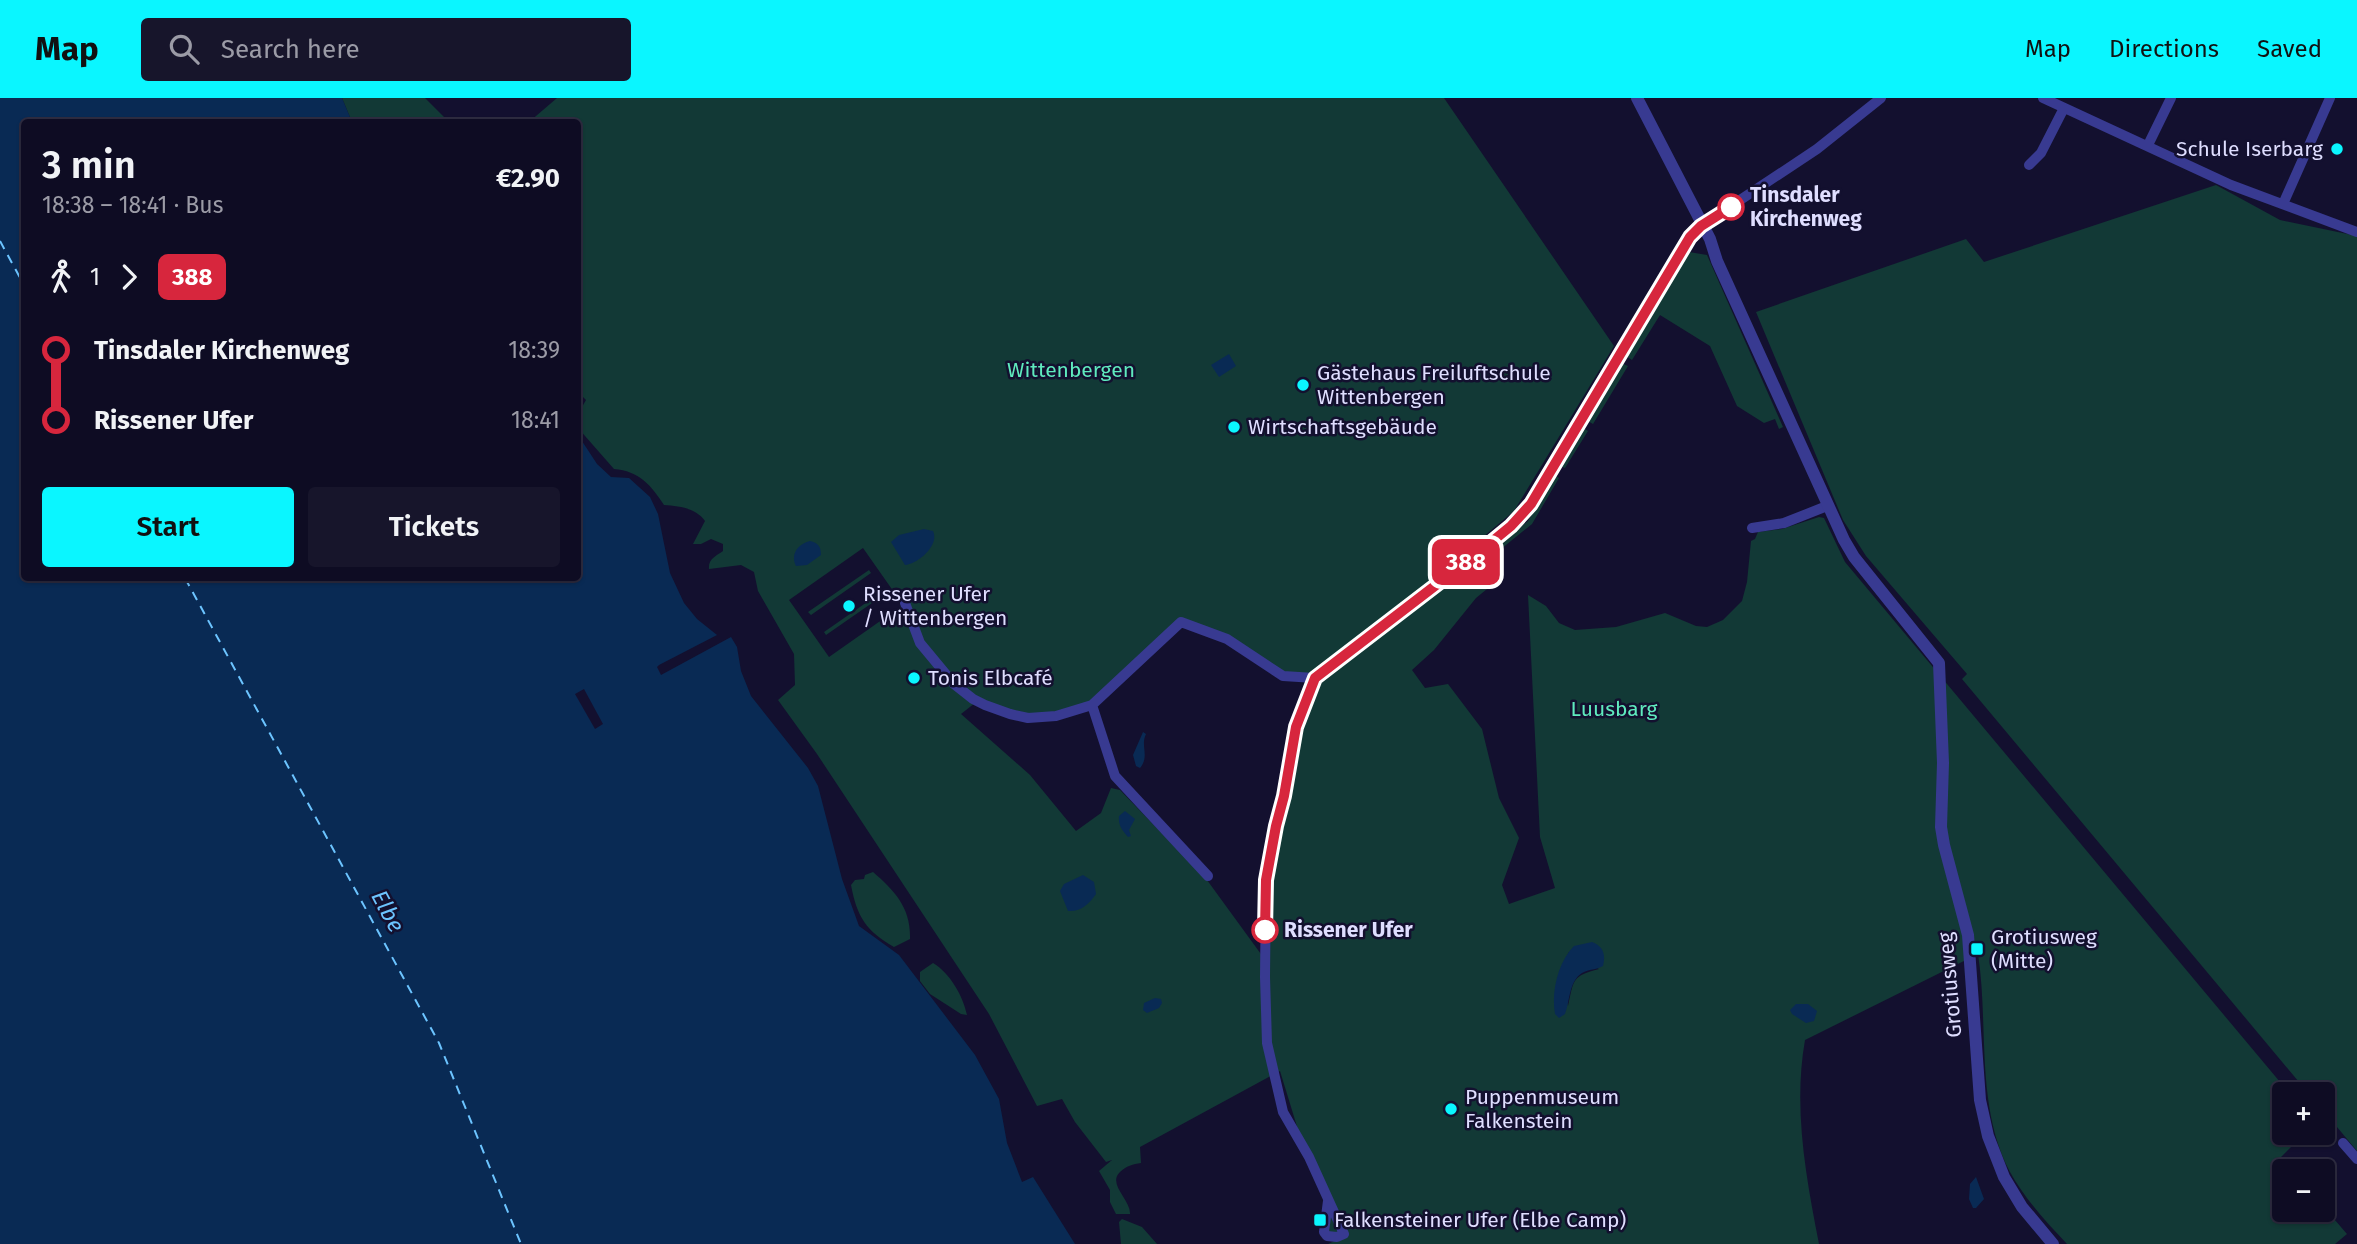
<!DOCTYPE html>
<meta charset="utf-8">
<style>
:root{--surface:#0e0c23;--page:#17152b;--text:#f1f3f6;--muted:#9b9ba6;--line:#2e2c41;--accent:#0af6ff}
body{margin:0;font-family:"Fira Sans",sans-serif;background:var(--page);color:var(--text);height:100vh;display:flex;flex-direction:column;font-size:26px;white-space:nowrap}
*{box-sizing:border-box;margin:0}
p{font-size:23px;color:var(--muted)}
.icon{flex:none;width:38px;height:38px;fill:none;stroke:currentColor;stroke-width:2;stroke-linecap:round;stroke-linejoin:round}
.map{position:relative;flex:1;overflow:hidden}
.panel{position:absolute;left:21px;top:21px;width:560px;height:462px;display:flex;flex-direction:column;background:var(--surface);border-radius:7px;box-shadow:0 2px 5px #0004,0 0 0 2px var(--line)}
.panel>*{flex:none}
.badge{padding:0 14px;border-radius:10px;font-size:24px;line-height:46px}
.tools{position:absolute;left:2272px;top:984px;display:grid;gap:14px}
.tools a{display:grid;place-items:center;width:63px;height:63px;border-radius:7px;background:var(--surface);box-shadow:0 2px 5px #0004,0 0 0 2px var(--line);font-size:35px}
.map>.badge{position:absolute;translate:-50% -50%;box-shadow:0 0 0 4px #fff}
.legs{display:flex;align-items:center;gap:10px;height:77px;padding:0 21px;font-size:23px}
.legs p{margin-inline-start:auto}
.headline{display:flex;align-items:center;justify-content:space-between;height:119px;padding:0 21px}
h1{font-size:38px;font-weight:600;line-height:52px}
.primary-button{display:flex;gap:14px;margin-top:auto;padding:14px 21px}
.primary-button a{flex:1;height:80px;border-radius:7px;background:var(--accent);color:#111;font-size:28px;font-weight:600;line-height:80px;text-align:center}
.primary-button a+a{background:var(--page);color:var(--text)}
ul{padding:0 21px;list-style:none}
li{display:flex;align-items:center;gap:24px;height:70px;font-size:26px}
li i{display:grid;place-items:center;width:10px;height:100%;margin:0 9px;background:currentColor}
li i::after{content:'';width:18px;height:18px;margin:-9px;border:5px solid;border-radius:50%;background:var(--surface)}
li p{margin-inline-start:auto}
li:first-child i{background:linear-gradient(#0000 50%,currentColor 0)}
li:last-child i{background:linear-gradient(currentColor 50%,#0000 0)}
header{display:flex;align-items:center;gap:42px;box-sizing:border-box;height:98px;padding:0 35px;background:var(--accent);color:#111}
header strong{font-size:33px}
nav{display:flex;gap:38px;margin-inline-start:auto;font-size:24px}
.search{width:490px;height:63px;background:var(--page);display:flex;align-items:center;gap:18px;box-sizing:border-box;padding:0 24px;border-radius:7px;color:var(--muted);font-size:26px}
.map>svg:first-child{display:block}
.green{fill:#123936;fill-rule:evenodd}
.water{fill:#092a54}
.pier{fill:#13102f}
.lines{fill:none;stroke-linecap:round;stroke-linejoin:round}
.ferry{stroke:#6cc4ff;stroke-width:2;stroke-dasharray:9 7;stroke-linecap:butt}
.minor{stroke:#383a91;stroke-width:10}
.tertiary{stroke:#383a91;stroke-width:12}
.line-1-casing{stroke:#fff;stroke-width:16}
.line-1{stroke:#d7263d;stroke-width:10}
.poi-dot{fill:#0af6ff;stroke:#13102f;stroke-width:2.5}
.stop-1-dot{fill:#fff;stroke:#d7263d;stroke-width:3.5}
.labels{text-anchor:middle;stroke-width:5;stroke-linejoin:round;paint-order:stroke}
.poi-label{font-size:21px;fill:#dfdeff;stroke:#13102f;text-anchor:start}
.stop-label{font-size:21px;font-weight:bold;fill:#dfdeff;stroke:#13102f;text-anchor:start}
.park-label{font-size:21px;fill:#5feabe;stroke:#13102f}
.street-label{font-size:21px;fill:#dfdeff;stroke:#13102f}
.water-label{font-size:23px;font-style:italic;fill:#6cc4ff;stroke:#13102f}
</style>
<header>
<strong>Map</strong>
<div class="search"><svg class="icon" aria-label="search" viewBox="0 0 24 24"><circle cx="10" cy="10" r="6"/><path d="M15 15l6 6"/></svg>Search here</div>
<nav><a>Map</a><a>Directions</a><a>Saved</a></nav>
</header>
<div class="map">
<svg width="2357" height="1146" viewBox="0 0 2357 1146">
<rect width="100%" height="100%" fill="#13102f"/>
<path class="green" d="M342 0H425L449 24H352Z
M557 0H1444L1614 248 1514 413 1483 439 1501 462 1503 478 1476 500 1434 552 1412 572 1425 590 1448 586 1482 631 1499 700 1519 740 1502 787 1509 806 1555 790 1540 739 1528 497 1546 508 1559 525 1575 532 1616 529 1665 515 1696 528 1707 529 1723 522 1742 503 1747 484 1751 443 1755 441 1758 434 1782 431 1819 419 1824 420 1845 464 2290 996H2284V1034H2306L2281 1059 2292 1073H2284V1111H2322V1107L2347 1136 2335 1146H2067C2046 1124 2025 1101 2010 1074 1975 1008 1989 927 1978 856L1805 942C1793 1010 1806 1079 1819 1146H1328L1339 1141 1336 1134 1329 1135 1330 1116 1299 1035 1280 973 1140 1049 1141 1065C1133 1066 1126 1068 1120 1074 1107 1086 1131 1102 1130 1116H1116L1110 1104V1092L1099 1073 1112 1062 1106 1064 1075 1024 1062 1001 1037 1008 989 916 817 656 778 602 795 587 794 556 758 493 754 474 741 467 709 471C708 461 716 458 723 453V446L711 441 701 446H693L705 423C696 410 679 408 664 407 651 387 639 373 614 371L578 330V316L586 302 578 294V24H529ZM863 450 903 507 829 559 789 502ZM1177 523 1229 538 1284 577 1318 580 1298 631 1266 788V863L1207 782 1120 692 1111 690 1101 715 1076 733 1030 677 961 616 980 601 1013 615 1049 617 1088 607ZM1569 854 1599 871C1572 878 1574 881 1568 908L1561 870Z
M2216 87 2280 122 2357 138V1053L2322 1011V996H2309L1962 581 1967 576 1866 458 1843 422 1756 214 1966 141 1984 164Z
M1689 154 1707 157 1783 329 1779 331 1775 321 1764 325 1737 308 1710 248 1660 217 1632 262 1626 258Z
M1621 265 1628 268 1593 326 1586 322Z
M1582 329 1588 333 1565 370 1559 368Z
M1554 377 1559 380 1532 426 1501 451V444L1528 423Z
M869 472 871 475 811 517 808 514Z
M883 493 885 496 826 537 824 534Z
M873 774C895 793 911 810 910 841L894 849C866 833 857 819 851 787L855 782 864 781 865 777Z
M933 865C950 875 963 898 967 917L961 916 930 896 920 883V874Z
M1122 1121 1142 1129 1157 1146H1121L1119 1124Z"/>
<path class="water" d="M0 0H342L352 24H24V480H578V337L597 366 611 379 629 380 650 399 658 416 670 475 684 505 697 521 717 537 659 567 657 569 661 577 731 539 737 549 741 573 751 598 808 670 818 688 842 781 859 828 899 857 975 957 999 1001 1007 1045 1022 1084 1033 1079 1075 1146H0Z
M1229 256 1236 268 1219 279 1211 267Z
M924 431 933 433C940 447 918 466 905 467L891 444 899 437Z
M810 443C818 445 821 448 821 457L807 467 796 468C790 456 798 446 810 443Z
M1143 634 1146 636C1140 648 1150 658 1140 670L1136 668 1133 657Z
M1125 713 1135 721 1129 732 1131 738 1128 739C1122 732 1118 727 1119 718Z
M1083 777 1094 784 1096 796C1089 806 1081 814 1068 813L1060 793 1064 786Z
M1592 844C1603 848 1606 856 1603 868 1596 872 1589 871 1582 875 1569 883 1570 903 1565 916L1559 920 1555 916C1551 894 1558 864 1574 848Z
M1155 900 1161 901 1162 905 1159 910 1147 915 1143 912 1144 905Z
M1796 906H1808L1817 913 1814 923 1806 925 1792 916 1790 912Z
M1976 1079 1984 1101 1976 1110H1973L1969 1101 1970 1086Z"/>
<path class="pier" d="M584 591 603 626 595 631 575 596Z"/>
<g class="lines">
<path class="ferry" d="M0 143 24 187
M185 480 439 945 521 1146"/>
<path class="minor" d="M2043 0 2231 87 2357 134
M2148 47 2171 0
M2029 67 2041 55 2064 10
M2283 106 2330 0
M1752 430 1784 425 1827 408
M905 505 920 545 954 586 973 601 985 607 1010 616 1028 620 1056 618 1092 607 1181 524 1227 541 1283 578 1315 580 1483 451 1511 428 1531 406 1690 139 1701 128 1817 51 1881 0
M1315 580 1296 629 1266 782 1265 879 1267 945 1283 1014 1309 1059 1344 1136 1337 1139 1327 1138 1324 1134 1328 1103
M1092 607 1115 678 1208 778
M2343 1045 2357 1061"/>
<path class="tertiary" d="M1637 0 1710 141 1717 163 1844 442 1854 459 1939 565 1943 665 1941 729 1944 747 1968 837 1980 1002 1988 1038 2004 1079 2022 1109 2053 1146"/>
</g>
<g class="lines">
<g class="line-1-casing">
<path id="line-1" d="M1265 832 1266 782 1276 728 1284 698 1296 629 1315 580 1483 451 1511 428 1531 406 1690 139 1701 128 1731 109"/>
</g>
<use href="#line-1" class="line-1"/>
</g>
<g class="poi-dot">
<circle cx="2337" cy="51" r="7"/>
<circle cx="1303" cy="287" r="7"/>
<circle cx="1234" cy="329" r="7"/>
<circle cx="849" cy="508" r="7"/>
<circle cx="914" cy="580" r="7"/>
<rect x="1970" y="844" width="14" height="14" rx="3.5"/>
<circle cx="1451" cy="1011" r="7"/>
<rect x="1313" y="1115" width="14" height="14" rx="3.5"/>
</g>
<g class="stop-1-dot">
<circle cx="1731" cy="109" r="12"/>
<circle cx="1265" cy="832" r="12"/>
</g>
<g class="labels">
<g class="poi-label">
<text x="2323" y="58" text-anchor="end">Schule Iserbarg</text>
<text x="1317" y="282">Gästehaus Freiluftschule<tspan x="1317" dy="24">Wittenbergen</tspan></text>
<text x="1248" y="336">Wirtschaftsgebäude</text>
<text x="863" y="503">Rissener Ufer<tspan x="863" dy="24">/ Wittenbergen</tspan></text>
<text x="928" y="587">Tonis Elbcafé</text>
<text x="1991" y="846">Grotiusweg<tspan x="1991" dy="24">(Mitte)</tspan></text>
<text x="1465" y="1006">Puppenmuseum<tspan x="1465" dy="24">Falkenstein</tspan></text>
<text x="1334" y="1129">Falkensteiner Ufer (Elbe Camp)</text>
</g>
<g class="stop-label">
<text x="1750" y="104">Tinsdaler<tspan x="1750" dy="24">Kirchenweg</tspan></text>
<text x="1284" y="839">Rissener Ufer</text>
</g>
<g class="park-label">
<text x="1071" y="279">Wittenbergen</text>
<text x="1614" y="618">Luusbarg</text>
</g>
<g class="street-label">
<text transform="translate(1950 887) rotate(-95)" y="7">Grotiusweg</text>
</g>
<g class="water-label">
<text transform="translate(388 813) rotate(62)" y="8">Elbe</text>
</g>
</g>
</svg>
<div class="tools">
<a>+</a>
<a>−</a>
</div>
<b class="badge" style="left:1466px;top:464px;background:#d7263d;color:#fff">388</b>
<section class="panel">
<div class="headline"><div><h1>3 min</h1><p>18:38 – 18:41 · Bus</p></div><b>€2.90</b></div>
<div class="legs"><svg class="icon" aria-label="walk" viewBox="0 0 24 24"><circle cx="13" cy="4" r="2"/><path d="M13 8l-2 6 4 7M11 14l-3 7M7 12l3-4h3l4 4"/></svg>1<svg class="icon" aria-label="forward" viewBox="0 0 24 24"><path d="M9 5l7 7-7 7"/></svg><b class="badge" style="background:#d7263d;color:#fff">388</b></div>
<ul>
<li><i style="color:#d7263d"></i><b>Tinsdaler Kirchenweg</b><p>18:39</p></li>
<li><i style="color:#d7263d"></i><b>Rissener Ufer</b><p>18:41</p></li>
</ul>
<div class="primary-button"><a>Start</a><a>Tickets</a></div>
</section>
</div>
